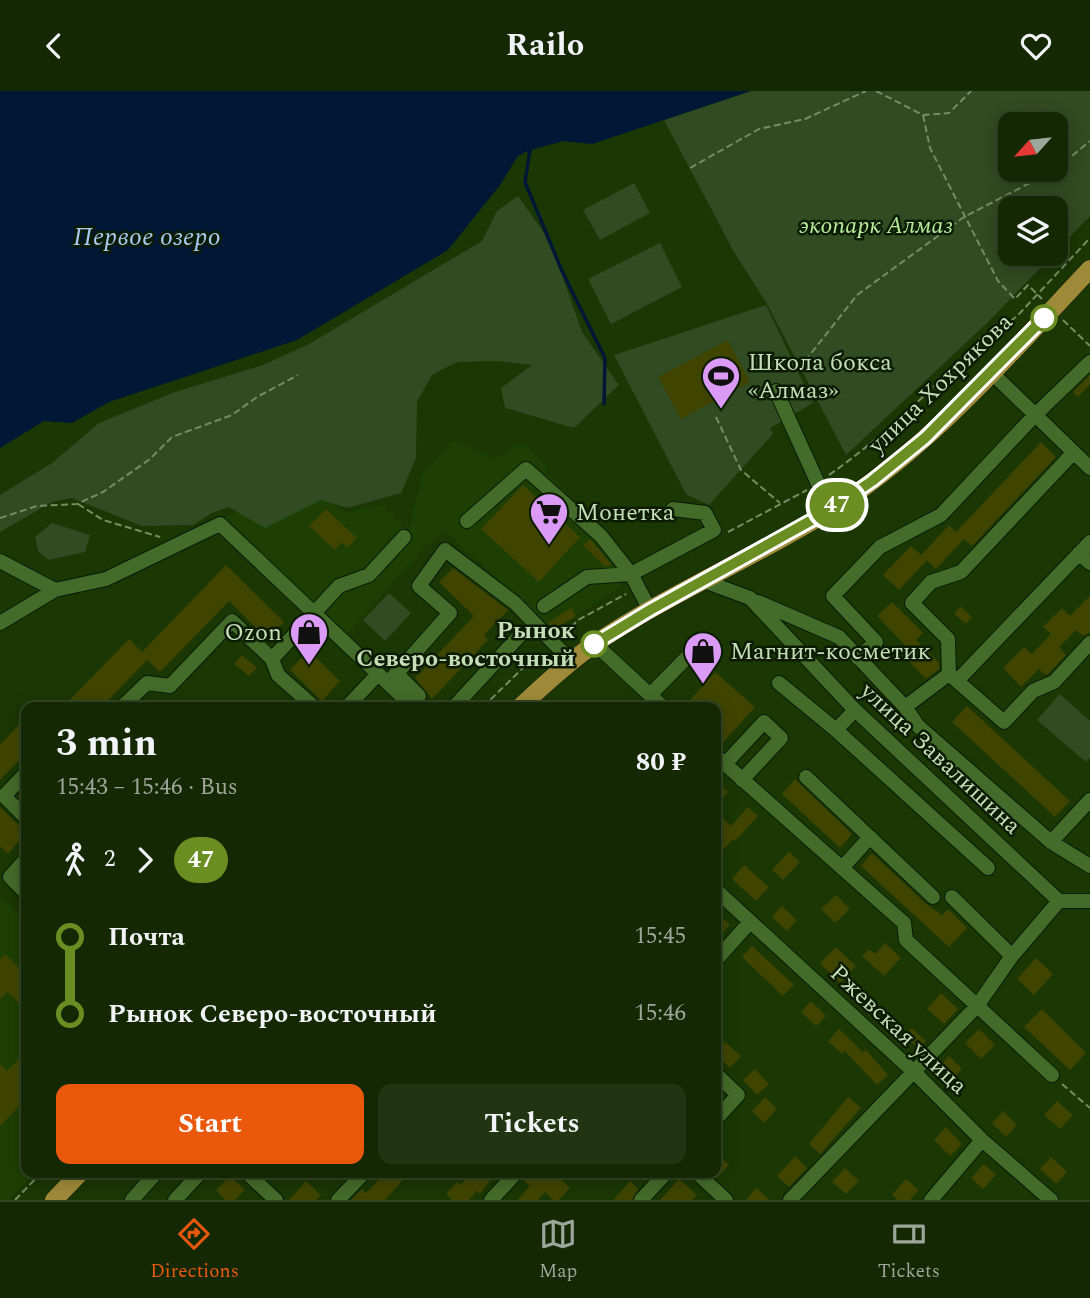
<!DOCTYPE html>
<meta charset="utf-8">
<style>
:root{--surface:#142903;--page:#213512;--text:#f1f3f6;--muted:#9da69a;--line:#334525;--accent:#ea580c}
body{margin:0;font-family:Spectral,serif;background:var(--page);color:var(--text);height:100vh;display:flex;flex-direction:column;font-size:26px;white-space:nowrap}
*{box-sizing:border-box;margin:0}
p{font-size:23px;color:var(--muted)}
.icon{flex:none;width:38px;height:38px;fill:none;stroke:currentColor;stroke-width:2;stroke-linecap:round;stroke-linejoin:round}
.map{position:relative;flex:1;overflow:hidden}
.sheet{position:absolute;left:21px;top:611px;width:700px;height:476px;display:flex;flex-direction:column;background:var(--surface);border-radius:14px;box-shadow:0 4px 18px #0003,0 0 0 2px var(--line)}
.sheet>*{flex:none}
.badge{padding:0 14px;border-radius:23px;font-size:24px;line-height:46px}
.needle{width:46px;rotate:243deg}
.tools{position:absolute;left:998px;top:21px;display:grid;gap:14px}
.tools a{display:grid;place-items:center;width:70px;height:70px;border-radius:14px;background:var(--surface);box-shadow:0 4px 18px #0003,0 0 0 2px var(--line);font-size:35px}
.map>.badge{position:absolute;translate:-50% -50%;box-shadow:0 0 0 4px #fff}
.legs{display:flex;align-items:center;gap:10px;height:77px;padding:0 35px;font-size:23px}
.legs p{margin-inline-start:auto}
.head{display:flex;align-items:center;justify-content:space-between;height:119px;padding:0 35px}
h1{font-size:38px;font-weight:700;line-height:52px}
.action{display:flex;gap:14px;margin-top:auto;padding:14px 35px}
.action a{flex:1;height:80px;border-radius:14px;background:var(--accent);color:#fff;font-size:28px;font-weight:700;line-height:80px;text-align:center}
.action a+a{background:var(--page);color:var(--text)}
ul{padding:0 35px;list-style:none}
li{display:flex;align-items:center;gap:24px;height:77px;font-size:26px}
li i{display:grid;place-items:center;width:10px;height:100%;margin:0 9px;background:currentColor}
li i::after{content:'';width:18px;height:18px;margin:-9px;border:5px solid;border-radius:50%;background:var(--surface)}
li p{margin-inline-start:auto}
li:first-child i{background:linear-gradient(#0000 50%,currentColor 0)}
li:last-child i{background:linear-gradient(currentColor 50%,#0000 0)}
header{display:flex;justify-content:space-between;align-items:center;height:91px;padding:0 35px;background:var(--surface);font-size:32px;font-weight:700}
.menu{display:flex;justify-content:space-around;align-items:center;height:98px;border-top:2px solid var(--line);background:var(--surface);font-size:19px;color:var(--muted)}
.menu a{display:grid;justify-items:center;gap:4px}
.menu .active{color:var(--accent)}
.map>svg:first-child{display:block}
.built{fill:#1e3f04}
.green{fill:#314b22;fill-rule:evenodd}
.water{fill:#001736}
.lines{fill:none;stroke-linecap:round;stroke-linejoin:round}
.stream{stroke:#001736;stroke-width:3.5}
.building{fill:#3f4500}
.minor-casing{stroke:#081c00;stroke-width:16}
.major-casing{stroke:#081c00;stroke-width:19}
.path{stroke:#748e64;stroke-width:2;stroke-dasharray:7 3.5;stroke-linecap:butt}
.minor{stroke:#436b2a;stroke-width:14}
.major{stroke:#9e8a39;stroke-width:18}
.line-1-casing{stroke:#fff;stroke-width:16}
.line-1{stroke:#6b8e23;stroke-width:10}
.stop-1-dot{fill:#fff;stroke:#6b8e23;stroke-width:3.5}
.labels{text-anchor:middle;stroke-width:5;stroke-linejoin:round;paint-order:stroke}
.park-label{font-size:24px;font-style:italic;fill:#b7ea9c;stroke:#0b1c02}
.poi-label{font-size:24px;fill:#c6ddba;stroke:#0b1c02;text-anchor:start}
.street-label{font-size:24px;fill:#c6ddba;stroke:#0b1c02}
.stop-label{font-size:24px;font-weight:bold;fill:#c6ddba;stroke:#0b1c02;text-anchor:end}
.water-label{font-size:26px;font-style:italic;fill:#a8c9f3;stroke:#0b1c02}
</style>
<header><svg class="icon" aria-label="back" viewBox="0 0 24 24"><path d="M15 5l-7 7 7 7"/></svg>Railo<svg class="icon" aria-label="heart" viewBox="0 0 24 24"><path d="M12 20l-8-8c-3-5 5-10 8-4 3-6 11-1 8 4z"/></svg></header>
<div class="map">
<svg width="1090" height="1109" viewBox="0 0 1090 1109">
<rect width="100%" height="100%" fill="#1a3704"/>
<path class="built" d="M453 349 495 368 518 354 528 356 547 375 544 378 594 431 618 472 609 481 621 495 551 541 546 533 444 439 424 457 345 546 223 426 316 402 346 421 382 414 415 448 409 439 423 382Z
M0 806 26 829V1082H35L9 1109H0Z"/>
<path class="green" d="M751 0H1090V125L1055 161V117H1010V163H1054L986 233 846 364 767 213 734 161 664 29ZM1010 33H1055V79H1010Z
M634 92 650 122 600 149 583 119Z
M518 105 544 142 558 172 582 241 619 294 574 337 505 317 501 297 532 274 497 270 457 271 432 284 417 311 416 367 401 402 347 417 321 409 265 437 229 416 212 422 193 434 142 435 72 407 52 411 0 441V404L52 372 99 332 175 301 263 274 309 253 482 150 497 120Z
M660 152 682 196 611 233 588 188Z
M766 214 813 312 770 337 773 343 709 414 686 403 614 264Z
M52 432 90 444 85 461 48 469 38 460 35 446Z
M389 502 411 522 385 550 363 529Z
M1060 603 1090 630V666L1086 671 1037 629Z"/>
<path class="water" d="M0 0H751L592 53 564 50 530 59 518 65 500 94 448 159 297 249 109 311 72 332 44 330 0 357Z"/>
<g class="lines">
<path class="stream" d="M530 59 525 91 562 180 605 267 604 313"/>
</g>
<path class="building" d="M728 249 750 291 681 328 658 286Z
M1090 284V293L1078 306 1073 301Z
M1041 351 1056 366 972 455 964 448 936 478 921 464 949 434 956 441Z
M523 394 580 446 539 491 481 438Z
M326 418 357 447 347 457 342 451 335 459 309 435Z
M590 448 611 473 609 475H604L583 454Z
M911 455 927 469 899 499 883 484Z
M226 474 284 531 267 548 229 510 160 581 147 569 102 616H63L129 548 142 561Z
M453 477 508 519 484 544 488 549 432 608 415 587 474 525 439 491Z
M1090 505V541L1083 545 1076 539 1059 556 1066 564 1048 583 1045 584 1039 578 1021 596 1003 577 1024 556 1032 563 1051 543 1043 536 1062 517 1070 525Z
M892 511 923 542 916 549 939 572V578L926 588 901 562 907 556 877 525Z
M960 515 972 526 966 533 954 523Z
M571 517 576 525 554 539 548 532Z
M309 559 340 590 322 610 290 579Z
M242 564 257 577 249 585 234 573Z
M715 581 755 616 719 656H716V616H684Z
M967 615 1070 710 1055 726 952 631Z
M26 626V662L0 689V654Z
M795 688 852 743 840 757 782 703Z
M716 690 728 701 716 713Z
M0 716 26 741 8 763 0 755Z
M748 716 758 725 735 750 733 748 716 767V721L731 735Z
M789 761 800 771 783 789 772 779Z
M872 762 926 813 942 824 948 818 967 837 949 856 861 775Z
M744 774 769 796 756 810 732 788Z
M836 804 850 818 835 832 821 818Z
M782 815 797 829 787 840 772 826Z
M716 821 730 834 716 849Z
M885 852 901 867 884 885 862 865 869 858 875 863Z
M752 855 794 894 783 905 742 866Z
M836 856 856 875 840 892 820 872Z
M5 863 26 884V919L7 901 0 908V869Z
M1036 867 1053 883 1034 904 1017 888Z
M941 902 958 918 944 933 927 918Z
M811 910 826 925 816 935 801 921Z
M1042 918 1086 962 1070 979 1024 936Z
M912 937 926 950 919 958 904 945Z
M839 938 863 961 866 959 888 984 877 994 845 960 842 963 828 950Z
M979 938 995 954 981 968 965 952Z
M725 951 741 965 730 977 716 964V961Z
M26 960V1008L0 1035V973L7 980Z
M949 965 962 978 950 991 936 979Z
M755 978 769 993 757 1004 743 989Z
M765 1006 777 1018 764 1032 752 1020Z
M848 1006 861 1017 820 1063 809 1053Z
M1057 1010 1073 1024 1060 1038 1044 1024Z
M1003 1020 1017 1034 1006 1046 992 1032Z
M946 1036 962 1053 950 1065 934 1049Z
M716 1061 729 1074 717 1087 716 1086Z
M795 1065 807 1077 789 1096 777 1085Z
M1051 1066 1067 1081 1056 1093 1040 1078Z
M984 1073 996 1084 983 1098 971 1087Z
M845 1077 859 1090 846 1103 832 1091Z
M385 1082H409L385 1109H351L362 1098 366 1102Z
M472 1082H496L480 1103 477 1100 469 1109H452L446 1103 457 1091 460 1094Z
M531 1082H565L560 1087 570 1097 559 1109H553L545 1101 538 1109H517L530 1095 524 1090Z
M230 1085 245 1099 235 1109H225L216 1099Z
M679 1088 697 1104 692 1109H660Z
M906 1088 919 1099 910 1109H898L892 1104Z
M306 1090 321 1104 316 1109H289Z
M630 1090 638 1098 632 1109H613Z
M756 1097 770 1109H746Z"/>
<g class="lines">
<g class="minor-casing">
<path id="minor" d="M992 282 1090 377
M776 300 830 419
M467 430 526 378 601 445 631 483 650 519
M1079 462 1090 472
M0 470 55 499
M704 490 750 507 855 619 1059 810H1090
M758 511 839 546 905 616 918 635 1051 751 1090 775
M544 515 587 486 631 483 714 439 705 422 673 418
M0 532 55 499 106 488 220 433 413 616
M595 553 663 616
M858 567 876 551 833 505 880 456 941 424 1035 324 1090 271
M272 568 278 584 314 616
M396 582 419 605
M949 583 948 548 912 512 931 491 961 481 1074 361
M957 590 1090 451
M388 592 450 522 419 495 445 459 515 512 571 570
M779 592 836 639 988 777
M650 604 696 557
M122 616 147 592 170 595 232 530 272 568 339 495 369 484 404 446
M347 616 378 583
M454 616 522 542
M905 616 949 583 1004 631 1033 600 1054 591 1090 552
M836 639 855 619
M716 665 904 832 906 849 1052 984
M725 673 764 631 781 647 742 689
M26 682 4 705 26 727
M806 686 933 806
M1051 751 1090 709
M26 768 10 786 26 802
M842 777 870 746
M716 799 915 982 982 1049 1051 1109
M952 806 1012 865
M716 869 750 831
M716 983 738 1004 716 1028
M247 1082 276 1109
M697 1082 726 1109
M132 1109 156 1082
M175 1109 200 1082
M338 1109 364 1082
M491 1109 516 1082
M641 1109 666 1082
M790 1109 977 915 1012 865 1059 810
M931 1109 982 1049"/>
</g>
<g class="major-casing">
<path id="major" d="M520 616C544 594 567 572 593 554 668 503 752 468 829 420 930 357 1009 264 1090 178
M54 1109 80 1082"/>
</g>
<path class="path" d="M876 0 923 24 949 22 971 0
M923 24 930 57 998 190 1015 208 1028 194 1042 208
M690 77 759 38 805 28 866 0
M1056 78 1090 50
M1063 229 1090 255
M805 270 857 204 964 126 1055 79
M716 326 741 379 780 412
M829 384C887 343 936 295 985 243L996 244 1020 222 1090 147
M78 413 103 429 160 446
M0 427 37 415 77 413 103 401 150 368 172 346 232 324 257 306 298 284
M728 441 807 399
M564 544 578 529 626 503
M483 616 533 567 545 563
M1062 993 1090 1017
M15 1109 41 1082"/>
<use href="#minor" class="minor"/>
<use href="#major" class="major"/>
</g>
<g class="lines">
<g class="line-1-casing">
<path id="line-1" d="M594 553 650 519 830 419 872 390 925 347 1044 227"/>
</g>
<use href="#line-1" class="line-1"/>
</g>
<defs>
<g id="stadium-pin" transform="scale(2.0125)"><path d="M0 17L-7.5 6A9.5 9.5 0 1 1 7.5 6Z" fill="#da9af6" stroke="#0b1c02"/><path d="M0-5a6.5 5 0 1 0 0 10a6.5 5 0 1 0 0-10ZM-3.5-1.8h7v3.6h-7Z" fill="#111"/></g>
<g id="supermarket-pin" transform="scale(2.0125)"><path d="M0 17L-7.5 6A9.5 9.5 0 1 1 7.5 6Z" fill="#da9af6" stroke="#0b1c02"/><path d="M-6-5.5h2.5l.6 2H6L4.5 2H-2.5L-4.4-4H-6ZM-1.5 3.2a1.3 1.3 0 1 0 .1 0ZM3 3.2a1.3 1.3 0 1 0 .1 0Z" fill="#111"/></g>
<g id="shop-pin" transform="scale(2.0125)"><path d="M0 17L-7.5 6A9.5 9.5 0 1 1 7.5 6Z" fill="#da9af6" stroke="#0b1c02"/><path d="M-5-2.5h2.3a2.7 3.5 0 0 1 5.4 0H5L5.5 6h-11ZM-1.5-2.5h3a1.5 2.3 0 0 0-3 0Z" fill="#111"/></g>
</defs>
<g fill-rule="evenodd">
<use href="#stadium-pin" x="721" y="285"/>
<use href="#supermarket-pin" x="549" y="421"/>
<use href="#shop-pin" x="309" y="541"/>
<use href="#shop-pin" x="703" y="560"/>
</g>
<g class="stop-1-dot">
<circle cx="1044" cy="227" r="12"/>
<circle cx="594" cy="553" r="12"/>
</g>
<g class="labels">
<g class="park-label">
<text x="876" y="142">экопарк Алмаз</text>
</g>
<g class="poi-label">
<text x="748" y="279">Школа бокса<tspan x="748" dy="28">«Алмаз»</tspan></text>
<text x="576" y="429">Монетка</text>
<text x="282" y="549" text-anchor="end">Ozon</text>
<text x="730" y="568">Магнит-косметик</text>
</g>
<g class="street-label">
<text transform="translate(940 292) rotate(-44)" y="8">улица Хохрякова</text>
<text transform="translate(941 667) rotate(43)" y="8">улица Завалишина</text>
<text transform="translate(899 938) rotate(43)" y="8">Ржевская улица</text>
</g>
<g class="stop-label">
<text x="575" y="547">Рынок<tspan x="575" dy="28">Северо-восточный</tspan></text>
</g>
<g class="water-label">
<text x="147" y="154">Первое озеро</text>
</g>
</g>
</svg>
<div class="tools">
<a><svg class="needle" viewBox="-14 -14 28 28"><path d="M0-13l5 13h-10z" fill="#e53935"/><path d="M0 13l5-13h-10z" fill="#9da69a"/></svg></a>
<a><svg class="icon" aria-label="layers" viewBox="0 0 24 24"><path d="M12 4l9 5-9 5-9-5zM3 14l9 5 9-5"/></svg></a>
</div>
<b class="badge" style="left:837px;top:414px;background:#6b8e23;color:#fff">47</b>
<section class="sheet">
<div class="head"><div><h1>3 min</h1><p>15:43 – 15:46 · Bus</p></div><b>80 ₽</b></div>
<div class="legs"><svg class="icon" aria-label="walk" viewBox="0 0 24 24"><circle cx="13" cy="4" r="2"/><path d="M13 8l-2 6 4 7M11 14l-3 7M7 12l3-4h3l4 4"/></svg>2<svg class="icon" aria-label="forward" viewBox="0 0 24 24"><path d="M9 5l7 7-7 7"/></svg><b class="badge" style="background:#6b8e23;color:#fff">47</b></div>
<ul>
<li><i style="color:#6b8e23"></i><b>Почта</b><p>15:45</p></li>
<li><i style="color:#6b8e23"></i><b>Рынок Северо-восточный</b><p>15:46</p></li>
</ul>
<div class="action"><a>Start</a><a>Tickets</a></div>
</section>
</div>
<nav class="menu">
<a class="active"><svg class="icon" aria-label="directions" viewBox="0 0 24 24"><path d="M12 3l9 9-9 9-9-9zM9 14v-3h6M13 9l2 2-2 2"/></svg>Directions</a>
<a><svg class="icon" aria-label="map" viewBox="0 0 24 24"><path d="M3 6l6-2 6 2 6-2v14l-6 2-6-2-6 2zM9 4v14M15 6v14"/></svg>Map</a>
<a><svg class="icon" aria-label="tickets" viewBox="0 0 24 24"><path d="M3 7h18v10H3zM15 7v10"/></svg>Tickets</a>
</nav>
